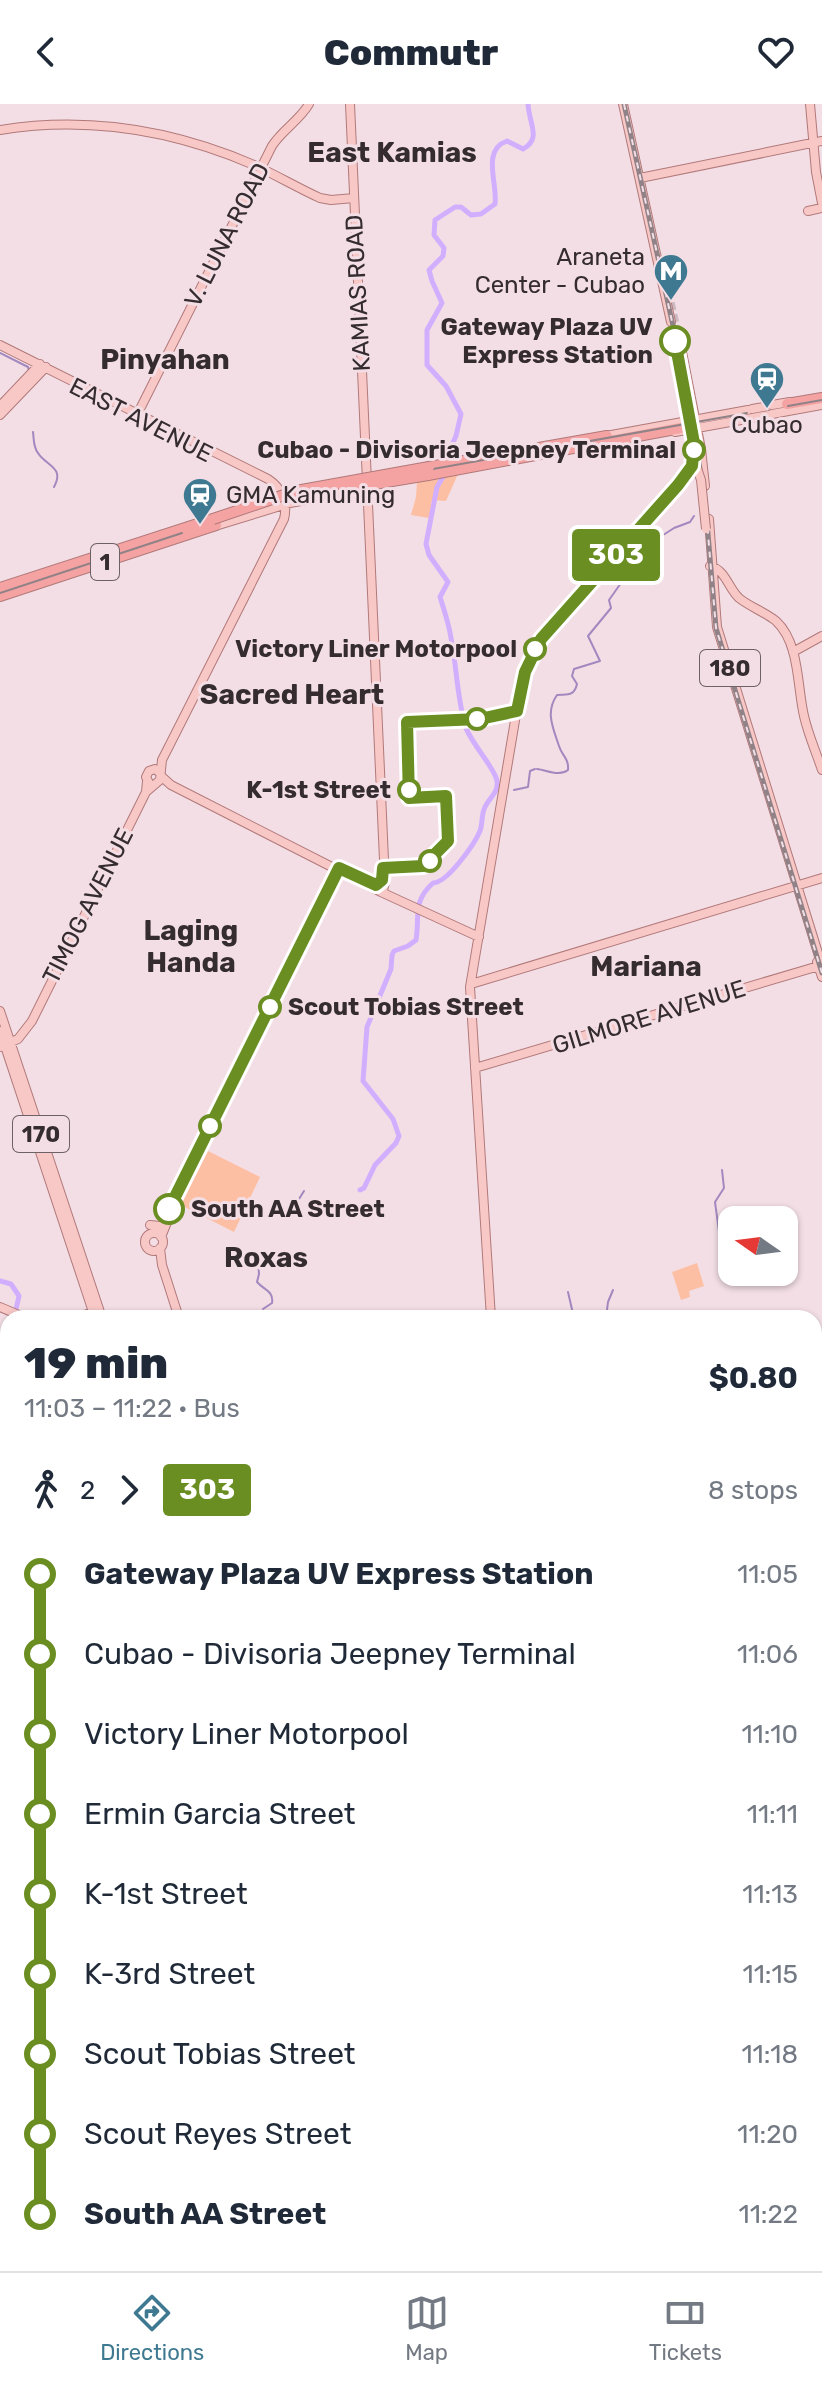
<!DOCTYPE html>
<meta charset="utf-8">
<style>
:root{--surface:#fff;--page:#f2f2f3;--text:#1f2937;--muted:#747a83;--line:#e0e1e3;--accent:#3e7991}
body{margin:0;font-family:Rubik,sans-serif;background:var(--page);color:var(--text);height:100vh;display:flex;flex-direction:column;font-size:30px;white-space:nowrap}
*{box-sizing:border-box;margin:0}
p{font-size:26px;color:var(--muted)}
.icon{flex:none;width:44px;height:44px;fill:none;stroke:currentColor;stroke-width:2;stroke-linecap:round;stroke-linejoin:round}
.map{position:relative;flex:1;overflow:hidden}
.drawer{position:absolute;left:0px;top:1206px;width:822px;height:962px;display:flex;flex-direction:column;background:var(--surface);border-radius:24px 24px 0 0;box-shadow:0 2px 6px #0004}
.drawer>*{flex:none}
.badge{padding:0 16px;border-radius:6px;font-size:28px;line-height:52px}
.needle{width:52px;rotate:284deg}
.tools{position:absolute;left:718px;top:1102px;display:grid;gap:16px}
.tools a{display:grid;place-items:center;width:80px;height:80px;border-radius:16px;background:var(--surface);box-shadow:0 2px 6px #0004;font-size:40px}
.map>.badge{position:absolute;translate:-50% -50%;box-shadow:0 0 0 4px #fff}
.legs{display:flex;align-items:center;gap:12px;height:88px;padding:0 24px;font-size:26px}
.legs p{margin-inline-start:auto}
.head{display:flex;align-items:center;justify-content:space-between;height:136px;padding:0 24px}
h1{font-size:44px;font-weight:800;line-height:60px}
ul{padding:0 24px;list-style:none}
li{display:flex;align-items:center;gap:28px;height:80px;font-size:30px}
li i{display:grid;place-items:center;width:12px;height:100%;margin:0 10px;background:currentColor}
li i::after{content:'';width:20px;height:20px;margin:-10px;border:6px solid;border-radius:50%;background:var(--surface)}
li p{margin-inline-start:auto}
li:first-child i{background:linear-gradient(#0000 50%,currentColor 0)}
li:last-child i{background:linear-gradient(currentColor 50%,#0000 0)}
header{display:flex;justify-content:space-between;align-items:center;height:104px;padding:0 24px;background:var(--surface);font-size:36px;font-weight:800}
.dock{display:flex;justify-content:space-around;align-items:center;height:112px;border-top:2px solid var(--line);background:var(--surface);font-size:22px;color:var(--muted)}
.dock a{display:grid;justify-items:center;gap:4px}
.dock .on{color:var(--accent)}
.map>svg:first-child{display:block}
.green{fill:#fdbfa3}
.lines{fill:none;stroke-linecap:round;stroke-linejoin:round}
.stream{stroke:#a388c0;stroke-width:2}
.river{stroke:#d2affe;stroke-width:5}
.major-tunnel{stroke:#cdbac1;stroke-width:8;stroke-dasharray:8 4;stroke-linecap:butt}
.major-casing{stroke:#b1797a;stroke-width:10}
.highway-casing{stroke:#b1797a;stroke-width:12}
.major{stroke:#f8c8c7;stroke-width:8}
.highway{stroke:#f4a3a2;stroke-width:10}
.tram{stroke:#908287;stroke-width:2}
.rail-casing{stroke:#908287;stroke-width:5}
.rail{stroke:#f3dee5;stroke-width:2;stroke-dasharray:6;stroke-linecap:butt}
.major-bridge-casing{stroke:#b1797a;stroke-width:10;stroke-linecap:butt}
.highway-bridge-casing{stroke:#b1797a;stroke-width:12;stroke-linecap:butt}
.major-bridge{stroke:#f8c8c7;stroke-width:8}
.highway-bridge{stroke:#f4a3a2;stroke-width:10}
.line-1-casing{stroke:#fff;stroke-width:18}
.line-1{stroke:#6b8e23;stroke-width:12}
.stop-1-dot{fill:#fff;stroke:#6b8e23;stroke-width:4}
.labels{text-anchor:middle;stroke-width:6;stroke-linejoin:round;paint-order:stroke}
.shield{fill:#f3dee5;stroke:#6d6166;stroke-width:2}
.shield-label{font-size:22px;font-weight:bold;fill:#342c2f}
.street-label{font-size:24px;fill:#342c2f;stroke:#f3dee5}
.poi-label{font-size:24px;fill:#342c2f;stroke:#f3dee5;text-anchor:end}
.stop-label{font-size:24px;font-weight:bold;fill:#342c2f;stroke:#f3dee5;text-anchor:end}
.quarter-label{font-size:28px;font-weight:bold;fill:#342c2f;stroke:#f3dee5}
</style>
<header><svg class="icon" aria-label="back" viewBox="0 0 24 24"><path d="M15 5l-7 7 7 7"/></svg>Commutr<svg class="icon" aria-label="heart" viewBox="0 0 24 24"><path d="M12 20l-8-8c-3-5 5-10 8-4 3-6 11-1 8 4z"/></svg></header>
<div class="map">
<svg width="822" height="2167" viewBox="0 0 822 2167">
<rect width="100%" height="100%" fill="#f3dee5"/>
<path class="green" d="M458 370 446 397 432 396 429 414 411 411 416 393 417 378Z
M204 1045 260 1073 234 1128 177 1099Z
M697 1159 704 1182 689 1187 690 1193 681 1196 672 1168Z
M0 2117 8 2122 6 2135 8 2136V2160H70L76 2167H0Z"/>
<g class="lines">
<path class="stream" d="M0 249 28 263 29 267
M33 328C34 335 33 343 38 349 46 362 65 363 54 383
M537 665C547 666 559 673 568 666 569 654 562 652 559 642 553 624 545 608 557 591 567 590 574 593 577 580L572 572 574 565 600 557 588 532 611 504 609 496 626 472 655 443 657 435 674 424 690 418 694 412
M514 686 528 683 530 667 535 665
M722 1066 724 1084 715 1098 724 1164
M299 1095 304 1087
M258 1156 259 1170 257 1178C264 1186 274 1187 272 1199L263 1205
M726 1168 737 1180
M568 1188 574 1214
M260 1214 261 1212
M606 1214 608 1198 613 1186
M608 1214 617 1211 619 1214"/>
<path class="river" d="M445 356 456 332 461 310 446 282 427 261V226L442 199 432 177 429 166 443 152 444 144 434 131 435 116 455 103H461L471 111 481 110 495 100C498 80 481 46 507 37L523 45C542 35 529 20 528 0
M360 1086 364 1084 375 1061 396 1039 399 1032 393 1015 363 977 367 923 391 865 392 851 394 847 408 842 416 836C420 812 412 798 433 779 447 779 474 741 480 727 483 719 481 711 485 703 489 694 499 688 497 677 496 666 472 640 466 624 457 596 457 564 451 534 449 520 444 506 440 493L448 478 429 451 426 440 437 383 443 373
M0 1177 11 1180 19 1192 14 1214"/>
<path class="major-tunnel" d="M668 187 682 248"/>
<g class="major-casing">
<path id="major" d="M350 0 385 778 383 787 381 788
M623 0 671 218
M810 0 816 68 822 99
M0 26C87 12 173 26 254 61 276 71 298 84 320 94L331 96 354 94
M640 74 822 37
M808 107 822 104
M0 241 268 375C282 384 288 399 284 415L162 656 160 676 146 688
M682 248 701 345 705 382
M772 301 790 298
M0 302 40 260
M752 305 764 303
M772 310 822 301
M0 311 46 263
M136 313 272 42C282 26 299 17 309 0
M675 328 769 311
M606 332 748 306
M709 415 717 523 822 862
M212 423 290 399 349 388
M710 462C726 466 728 484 739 494 750 503 765 508 776 517 800 539 797 583 804 612 808 630 816 648 822 666
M793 548 822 532
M161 672 171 681 381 788 479 833
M149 679 146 673 149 667 155 665 160 669
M817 858 822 873
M471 880 822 774
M0 907 102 1214
M0 927 95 1214
M0 943 18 935 32 917 146 688 147 677
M475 964 822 861
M150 1121 160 1122
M145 1138a9 9 0 1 1 18 0a9 9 0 1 1-18 0Z
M161 1133 178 1091 342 765
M160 1144 162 1161 179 1214
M0 1203 26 1214
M76 1214 93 1208
M491 1214 470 883 521 581 528 558 544 532 678 381 692 360 694 339
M814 1447 822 1448
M0 1501 8 1502
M0 1574 8 1572
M0 1729 8 1727
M0 1941 8 1940
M814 2098 822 2094
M0 2109 8 2114
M75 2160 86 2165 96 2160
M605 2160 609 2167
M212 2167 224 2160
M677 2167 690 2160"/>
</g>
<g class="highway-casing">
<path id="highway" d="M787 300 822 294
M429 363 607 332
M428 371 681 324
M0 484 213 415
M0 492 216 421
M814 1440 822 1442
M0 1506 8 1507
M814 1912 822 1908
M360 2167 372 2160"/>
</g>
<use href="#major" class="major"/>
<use href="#highway" class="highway"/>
<path class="tram" d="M788 302 822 296
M218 415 304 388 747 309
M0 489 182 429"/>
<g class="rail-casing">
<path id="rail" d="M624 0 679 249 699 358 707 418 716 524 822 869"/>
</g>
<use href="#rail" class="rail"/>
<g class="major-bridge-casing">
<path id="major-bridge" d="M696 345V361L701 376 706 425"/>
</g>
<g class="highway-bridge-casing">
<path id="highway-bridge" d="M344 385 428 371
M213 415 296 387 429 363"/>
</g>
<use href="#major-bridge" class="major-bridge"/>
<use href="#highway-bridge" class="highway-bridge"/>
</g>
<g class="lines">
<g class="line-1-casing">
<path id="line-1" d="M169 1105 339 764 376 781 382 776 383 764 423 762 448 737 446 692 409 694 407 618 480 615 517 607 525 568 541 535 678 381 692 362 694 339 675 237"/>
</g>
<use href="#line-1" class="line-1"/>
</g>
<defs>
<g id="metro-pin" transform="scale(1.8)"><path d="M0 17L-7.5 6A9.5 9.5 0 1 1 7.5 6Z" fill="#3e7991" stroke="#f3dee5"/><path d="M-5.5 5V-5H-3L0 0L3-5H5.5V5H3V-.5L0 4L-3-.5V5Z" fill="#fff"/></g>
<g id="station-pin" transform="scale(1.8)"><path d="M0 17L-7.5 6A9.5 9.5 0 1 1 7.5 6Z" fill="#3e7991" stroke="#f3dee5"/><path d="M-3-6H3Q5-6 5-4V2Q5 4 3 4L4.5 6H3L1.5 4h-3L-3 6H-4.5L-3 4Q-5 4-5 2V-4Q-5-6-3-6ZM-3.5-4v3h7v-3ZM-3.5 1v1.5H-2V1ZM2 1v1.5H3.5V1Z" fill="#fff"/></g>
</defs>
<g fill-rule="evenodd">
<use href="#metro-pin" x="671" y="167"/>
<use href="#station-pin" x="767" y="275"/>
<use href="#station-pin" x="200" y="391"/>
</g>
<g class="stop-1-dot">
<circle cx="675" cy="237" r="14"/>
<circle cx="694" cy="346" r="10"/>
<circle cx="535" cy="545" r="10"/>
<circle cx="477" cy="615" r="10"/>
<circle cx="409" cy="686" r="10"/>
<circle cx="430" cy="757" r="10"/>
<circle cx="270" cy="903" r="10"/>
<circle cx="210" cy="1022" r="10"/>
<circle cx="169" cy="1105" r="14"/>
</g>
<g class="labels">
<g class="shield">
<rect x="91" y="440" width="28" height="36" rx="6"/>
<rect x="700" y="546" width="60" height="36" rx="6"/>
<rect x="13" y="1012" width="56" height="36" rx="6"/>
</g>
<g class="shield-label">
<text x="105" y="466">1</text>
<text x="730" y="572">180</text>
<text x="41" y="1038">170</text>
</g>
<g class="street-label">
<text transform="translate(227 131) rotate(-63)" y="8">V. LUNA ROAD</text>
<text transform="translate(358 189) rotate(-93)" y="8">KAMIAS ROAD</text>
<text transform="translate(141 316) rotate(27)" y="8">EAST AVENUE</text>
<text transform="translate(88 802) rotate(-63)" y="8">TIMOG AVENUE</text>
<text transform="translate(649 913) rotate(-17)" y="8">GILMORE AVENUE</text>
</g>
<g class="poi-label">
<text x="645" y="161">Araneta<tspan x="645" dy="28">Center - Cubao</tspan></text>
<text x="767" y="329" text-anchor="middle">Cubao</text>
<text x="226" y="399" text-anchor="start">GMA Kamuning</text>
</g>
<g class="stop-label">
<text x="653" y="231">Gateway Plaza UV<tspan x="653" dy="28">Express Station</tspan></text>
<text x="676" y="354">Cubao - Divisoria Jeepney Terminal</text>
<text x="517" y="553">Victory Liner Motorpool</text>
<text x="391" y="694">K-1st Street</text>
<text x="288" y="911" text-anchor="start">Scout Tobias Street</text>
<text x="191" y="1113" text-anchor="start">South AA Street</text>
</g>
<g class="quarter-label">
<text x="392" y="58">East Kamias</text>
<text x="165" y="265">Pinyahan</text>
<text x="292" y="600">Sacred Heart</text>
<text x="191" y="836">Laging<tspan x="191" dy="32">Handa</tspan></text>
<text x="646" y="872">Mariana</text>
<text x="266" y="1163">Roxas</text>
</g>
</g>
</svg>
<div class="tools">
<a><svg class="needle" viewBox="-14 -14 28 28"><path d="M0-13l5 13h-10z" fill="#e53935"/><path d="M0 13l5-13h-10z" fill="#747a83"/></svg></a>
</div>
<b class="badge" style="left:616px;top:451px;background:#6b8e23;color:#fff">303</b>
<section class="drawer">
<div class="head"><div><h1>19 min</h1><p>11:03 – 11:22 · Bus</p></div><b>$0.80</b></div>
<div class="legs"><svg class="icon" aria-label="walk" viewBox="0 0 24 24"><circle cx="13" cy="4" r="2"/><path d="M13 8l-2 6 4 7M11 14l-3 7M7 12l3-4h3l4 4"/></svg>2<svg class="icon" aria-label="forward" viewBox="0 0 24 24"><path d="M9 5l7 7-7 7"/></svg><b class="badge" style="background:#6b8e23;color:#fff">303</b><p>8 stops</p></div>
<ul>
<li><i style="color:#6b8e23"></i><b>Gateway Plaza UV Express Station</b><p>11:05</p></li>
<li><i style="color:#6b8e23"></i><span>Cubao - Divisoria Jeepney Terminal</span><p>11:06</p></li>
<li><i style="color:#6b8e23"></i><span>Victory Liner Motorpool</span><p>11:10</p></li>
<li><i style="color:#6b8e23"></i><span>Ermin Garcia Street</span><p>11:11</p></li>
<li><i style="color:#6b8e23"></i><span>K-1st Street</span><p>11:13</p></li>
<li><i style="color:#6b8e23"></i><span>K-3rd Street</span><p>11:15</p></li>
<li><i style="color:#6b8e23"></i><span>Scout Tobias Street</span><p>11:18</p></li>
<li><i style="color:#6b8e23"></i><span>Scout Reyes Street</span><p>11:20</p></li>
<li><i style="color:#6b8e23"></i><b>South AA Street</b><p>11:22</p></li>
</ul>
</section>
</div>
<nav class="dock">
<a class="on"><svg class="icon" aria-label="directions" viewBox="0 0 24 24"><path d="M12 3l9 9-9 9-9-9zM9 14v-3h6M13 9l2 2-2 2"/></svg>Directions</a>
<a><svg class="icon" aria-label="map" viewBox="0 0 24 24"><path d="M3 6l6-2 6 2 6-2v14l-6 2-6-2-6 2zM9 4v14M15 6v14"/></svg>Map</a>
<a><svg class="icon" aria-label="tickets" viewBox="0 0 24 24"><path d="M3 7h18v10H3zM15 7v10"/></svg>Tickets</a>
</nav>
